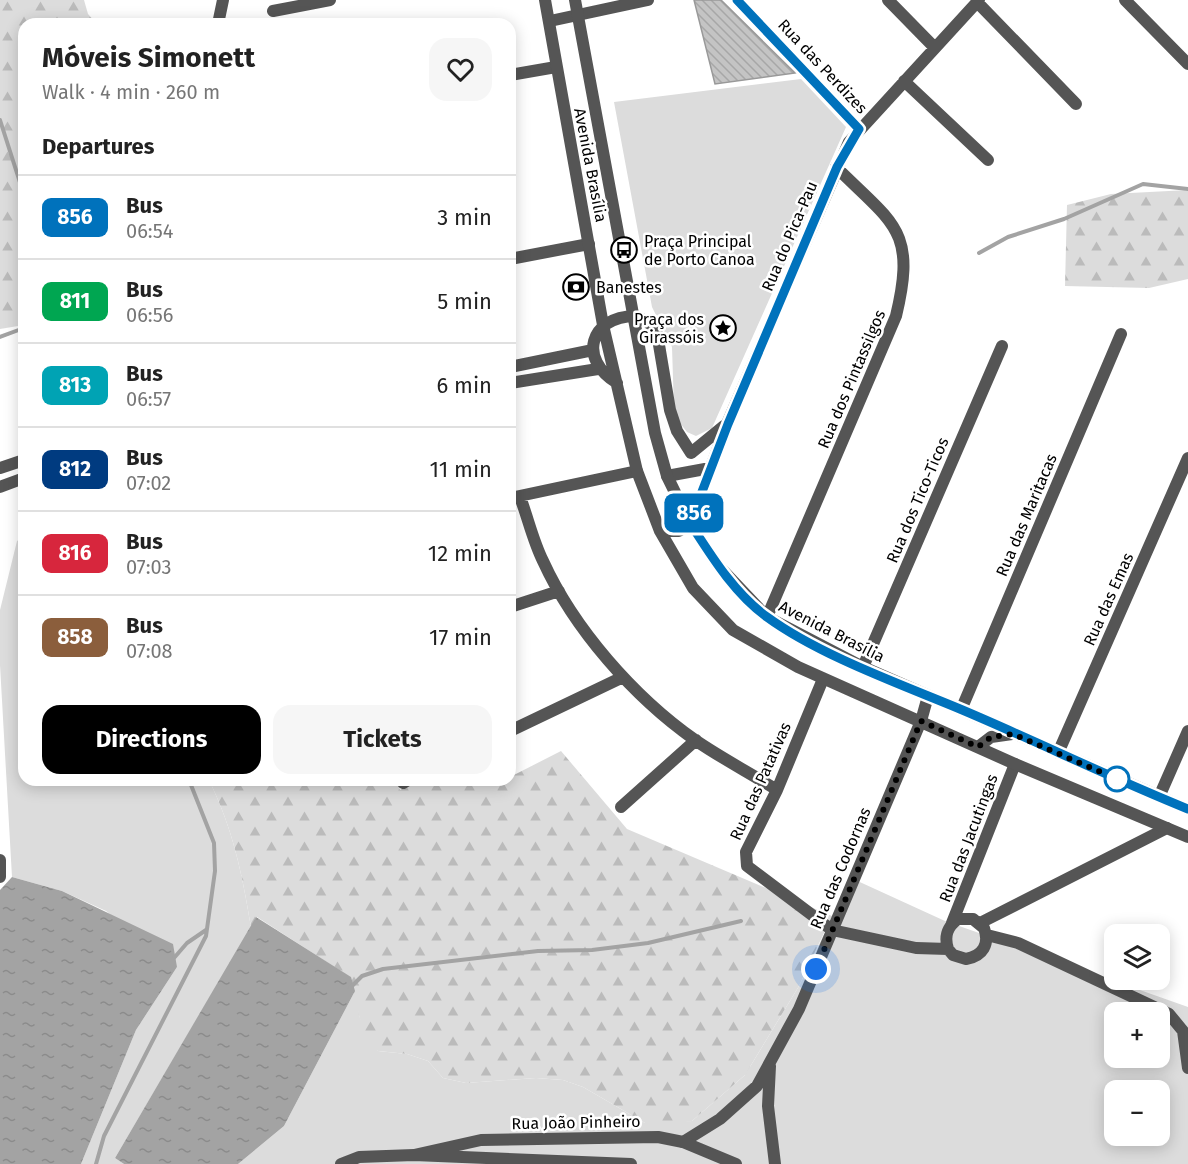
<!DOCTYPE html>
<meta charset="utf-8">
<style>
:root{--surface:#fff;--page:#f6f6f6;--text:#222;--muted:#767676;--line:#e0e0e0;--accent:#000}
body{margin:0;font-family:"Fira Sans",sans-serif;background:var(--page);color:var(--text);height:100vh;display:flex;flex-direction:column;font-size:22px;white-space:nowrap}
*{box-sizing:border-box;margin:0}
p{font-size:20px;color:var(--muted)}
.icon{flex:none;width:33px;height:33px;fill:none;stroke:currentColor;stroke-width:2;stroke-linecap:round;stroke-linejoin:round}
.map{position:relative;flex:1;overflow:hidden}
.sheet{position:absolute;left:18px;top:18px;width:498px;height:768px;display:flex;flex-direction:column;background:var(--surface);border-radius:18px;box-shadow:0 3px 15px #0003}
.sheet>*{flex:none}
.badge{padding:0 12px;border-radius:9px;font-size:21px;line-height:39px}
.tools{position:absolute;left:1104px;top:924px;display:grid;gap:12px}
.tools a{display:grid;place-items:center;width:66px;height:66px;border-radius:12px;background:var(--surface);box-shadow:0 3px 15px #0003;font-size:30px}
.you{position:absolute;width:30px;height:30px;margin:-15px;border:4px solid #fff;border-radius:50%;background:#1a73e8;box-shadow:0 0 0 9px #1a73e833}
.map>.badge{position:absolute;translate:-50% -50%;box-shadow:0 0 0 3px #fff}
h2{padding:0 24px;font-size:22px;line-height:54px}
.round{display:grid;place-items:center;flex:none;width:63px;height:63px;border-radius:18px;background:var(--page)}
.overview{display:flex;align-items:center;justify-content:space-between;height:102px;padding:0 24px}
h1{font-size:28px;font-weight:700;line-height:45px}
.action{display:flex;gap:12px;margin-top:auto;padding:12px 24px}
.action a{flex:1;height:69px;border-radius:18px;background:var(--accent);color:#fff;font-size:24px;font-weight:700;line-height:69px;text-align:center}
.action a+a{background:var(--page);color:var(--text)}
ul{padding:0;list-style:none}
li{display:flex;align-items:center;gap:18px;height:84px;padding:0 24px;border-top:2px solid var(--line)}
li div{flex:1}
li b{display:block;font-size:22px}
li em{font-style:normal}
li .badge{min-width:66px;font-weight:700;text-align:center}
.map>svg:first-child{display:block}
.green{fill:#dcdcdc;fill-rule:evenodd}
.forest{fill:url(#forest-firs)}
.water{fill:url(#water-ripples)}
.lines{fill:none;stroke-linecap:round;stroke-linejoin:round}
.stream{stroke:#a3a3a3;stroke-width:4}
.building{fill:url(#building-back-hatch);stroke:#999;stroke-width:1.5}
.minor{stroke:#555;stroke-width:12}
.tertiary{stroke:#555;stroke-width:12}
.line-casing{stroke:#fff;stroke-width:14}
.line{stroke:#0072bc;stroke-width:9}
.walk{stroke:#000;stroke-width:6;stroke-dasharray:0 10.8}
.stop-dot{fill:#fff;stroke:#0072bc;stroke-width:3}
.labels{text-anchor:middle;stroke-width:5;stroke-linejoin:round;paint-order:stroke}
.street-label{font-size:16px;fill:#000;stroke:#fff}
.poi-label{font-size:16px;fill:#000;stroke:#fff;text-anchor:start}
</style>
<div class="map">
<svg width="1188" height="1164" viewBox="0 0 1188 1164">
<defs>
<pattern id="forest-firs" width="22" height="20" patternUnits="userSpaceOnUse" patternTransform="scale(1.5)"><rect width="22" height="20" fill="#dcdcdc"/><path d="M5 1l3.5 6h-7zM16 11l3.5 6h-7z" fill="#bbb"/></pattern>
<pattern id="water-ripples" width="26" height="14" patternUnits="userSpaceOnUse" patternTransform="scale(1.5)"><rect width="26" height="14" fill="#a3a3a3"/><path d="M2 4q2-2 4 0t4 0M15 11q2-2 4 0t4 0" fill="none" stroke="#8b8b8b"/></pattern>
<pattern id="building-back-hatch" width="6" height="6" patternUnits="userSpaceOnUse" patternTransform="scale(1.5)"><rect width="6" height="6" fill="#c4c4c4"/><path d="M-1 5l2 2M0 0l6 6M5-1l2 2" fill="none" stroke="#a7a7a7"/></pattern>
</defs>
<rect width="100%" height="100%" fill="#fff"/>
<path class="green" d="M801 79 846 127 712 428 696 436 687 432 680 423 674 409 672 347 652 307 614 102Z
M24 536V780H209C233 829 242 873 251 927L115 1158 124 1164H81L136 1030 177 967 106 911 62 891 12 877 0 665V610L17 541Z
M851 878 945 921 1188 1007V1164H238L284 1126 355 991 360 1018 378 1051 407 1054 428 1061 443 1078 466 1083 536 1078 563 1080 583 1087 645 1123 692 1121 745 1075 799 986ZM1114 1012H1160V1058H1114ZM1114 1090H1160V1136H1114Z"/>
<path class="forest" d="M0 0H84L88 14 97 24H24V325L0 329Z
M1188 190V279L1149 288 1065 286 1067 205 1111 194Z
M561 751 627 829 832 916 799 986 745 1075 692 1121 660 1126 645 1123 583 1087 563 1080 536 1078 466 1083 443 1078 428 1061 407 1054 378 1051 365 1040 350 977 257 917 251 927C242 873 233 829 209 780H396L400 790 420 780H494L497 784 510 780V777Z"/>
<path class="water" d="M12 877 62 891 173 944 177 967 136 1030 81 1164H0V890Z
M256 917 351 977 355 991 284 1126 238 1164H124L115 1158Z"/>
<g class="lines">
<path class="stream" d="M0 120 24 195
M979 253 1008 237 1064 219 1143 184 1188 189
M0 337 24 328
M174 958 187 943 206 930
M350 988 362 976 383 969 538 951 592 950 648 943 741 921
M96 1164 104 1136 206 936 215 871 214 843 189 780"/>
</g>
<path class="building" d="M694 0H721L795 73 715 84Z"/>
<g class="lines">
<path class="minor" d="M737 0 859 129
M888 0 935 48
M1125 0 1188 64
M977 2 1076 104
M273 11 330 0
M550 21 648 0
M218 24 223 0
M510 75 556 67
M904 81 988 160
M510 259 589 244
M635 316 648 322 657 333 670 410 677 431 691 453 724 426
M667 476 705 469
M520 497C528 518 533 541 543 561 574 629 634 697 695 740 721 758 750 773 777 790
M510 498 637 471
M690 523 727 424 849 142 979 0
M510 607 559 591
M767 617 896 316C917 229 893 224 836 167
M863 667 1002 346
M823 679 777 790 746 852 747 866 832 930 916 948 948 949 953 955 966 959C983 956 990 944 984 928L973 919H958C947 927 944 936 948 949
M961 710 1121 334
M510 731 623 677
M1058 753 1188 458
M403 783 408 780
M1159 797 1188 731
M621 807 696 740
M0 860V877
M952 923 1015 764
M980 923 1167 828
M987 935 1018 943 1169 1014 1183 1031 1188 1068
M770 1066 768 1106 775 1164
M683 1142 720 1119 757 1086 799 1009 921 721"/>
<path class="tertiary" d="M545 0 603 325 637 471 660 531 693 588 733 630 798 667 1015 764 1188 837
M575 0 655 433 667 476 690 523 716 563 767 617 863 667 1188 809
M510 367 593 350
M510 383 598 369
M617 383C578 359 589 317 635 316
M0 468 24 460
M0 487 24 478
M660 531H679L690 523
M921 721 928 696
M978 747 991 737 1012 734
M414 1155 481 1140 658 1137 683 1142 736 1164
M341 1164 359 1157 414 1155 631 1164"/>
</g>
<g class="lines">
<g class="line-casing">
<path id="line" d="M737 0 859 129 837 167 728 424 690 523C712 557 734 593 767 617 819 655 900 684 960 709 1036 741 1111 778 1188 809"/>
</g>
<use href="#line" class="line"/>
<path class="walk" d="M816 969 921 721 978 747 991 737 1013 734 1117 779"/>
</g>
<defs>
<g id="bus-ring" transform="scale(1.35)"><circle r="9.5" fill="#fff" stroke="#000" stroke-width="1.5"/><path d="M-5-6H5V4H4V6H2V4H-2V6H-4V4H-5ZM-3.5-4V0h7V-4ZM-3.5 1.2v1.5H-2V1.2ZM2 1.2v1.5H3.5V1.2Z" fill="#000"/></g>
<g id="bank-ring" transform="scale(1.35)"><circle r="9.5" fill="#fff" stroke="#000" stroke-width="1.5"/><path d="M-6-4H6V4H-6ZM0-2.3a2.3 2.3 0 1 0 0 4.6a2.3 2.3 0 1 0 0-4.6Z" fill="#000"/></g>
<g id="sight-ring" transform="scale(1.35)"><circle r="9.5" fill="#fff" stroke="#000" stroke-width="1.5"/><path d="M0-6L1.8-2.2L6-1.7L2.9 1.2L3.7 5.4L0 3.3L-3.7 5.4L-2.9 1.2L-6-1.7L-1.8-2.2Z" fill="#000"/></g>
</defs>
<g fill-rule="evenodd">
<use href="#bus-ring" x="624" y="250"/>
<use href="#bank-ring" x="576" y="287"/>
<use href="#sight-ring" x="723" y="328"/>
</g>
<circle class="stop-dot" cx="1117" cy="779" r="12"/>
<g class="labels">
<g class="street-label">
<text transform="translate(823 66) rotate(47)" y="6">Rua das Perdizes</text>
<text transform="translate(591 165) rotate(79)" y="6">Avenida Brasília</text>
<text transform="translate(789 236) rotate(-67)" y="6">Rua do Pica-Pau</text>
<text transform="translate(851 379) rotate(-67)" y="6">Rua dos Pintassilgos</text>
<text transform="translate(917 500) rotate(-67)" y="6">Rua dos Tico-Ticos</text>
<text transform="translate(1026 515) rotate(-67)" y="6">Rua das Maritacas</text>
<text transform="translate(1108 599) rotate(-66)" y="6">Rua das Emas</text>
<text transform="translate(832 631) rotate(27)" y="6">Avenida Brasília</text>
<text transform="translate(760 781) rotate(-66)" y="6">Rua das Patativas</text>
<text transform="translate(968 838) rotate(-69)" y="6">Rua das Jacutingas</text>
<text transform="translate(840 868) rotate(-67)" y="6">Rua das Codornas</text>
<text transform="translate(576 1122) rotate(-1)" y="6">Rua João Pinheiro</text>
</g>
<g class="poi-label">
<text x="644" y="247">Praça Principal<tspan x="644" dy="18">de Porto Canoa</tspan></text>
<text x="596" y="293">Banestes</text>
<text x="704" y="325" text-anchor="end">Praça dos<tspan x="704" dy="18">Girassóis</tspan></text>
</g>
</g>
</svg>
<div class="tools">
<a><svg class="icon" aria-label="layers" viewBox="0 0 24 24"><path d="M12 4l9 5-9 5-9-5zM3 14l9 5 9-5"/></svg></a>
<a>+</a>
<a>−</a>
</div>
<div class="you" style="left:816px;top:969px"></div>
<b class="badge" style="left:694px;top:513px;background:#0072bc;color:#fff">856</b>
<section class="sheet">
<div class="overview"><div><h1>Móveis Simonett</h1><p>Walk · 4 min · 260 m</p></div><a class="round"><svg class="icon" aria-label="heart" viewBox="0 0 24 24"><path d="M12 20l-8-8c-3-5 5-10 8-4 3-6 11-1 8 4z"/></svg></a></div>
<h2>Departures</h2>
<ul>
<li><span class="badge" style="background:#0072bc;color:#fff">856</span><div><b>Bus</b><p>06:54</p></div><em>3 min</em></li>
<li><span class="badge" style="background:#00a651;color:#fff">811</span><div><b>Bus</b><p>06:56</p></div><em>5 min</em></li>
<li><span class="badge" style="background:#00a3b4;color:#fff">813</span><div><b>Bus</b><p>06:57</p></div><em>6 min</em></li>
<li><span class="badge" style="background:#003b80;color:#fff">812</span><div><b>Bus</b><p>07:02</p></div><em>11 min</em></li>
<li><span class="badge" style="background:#d7263d;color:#fff">816</span><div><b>Bus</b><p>07:03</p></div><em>12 min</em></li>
<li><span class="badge" style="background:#8b5e3c;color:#fff">858</span><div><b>Bus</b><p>07:08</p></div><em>17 min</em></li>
</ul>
<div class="action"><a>Directions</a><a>Tickets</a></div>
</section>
</div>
